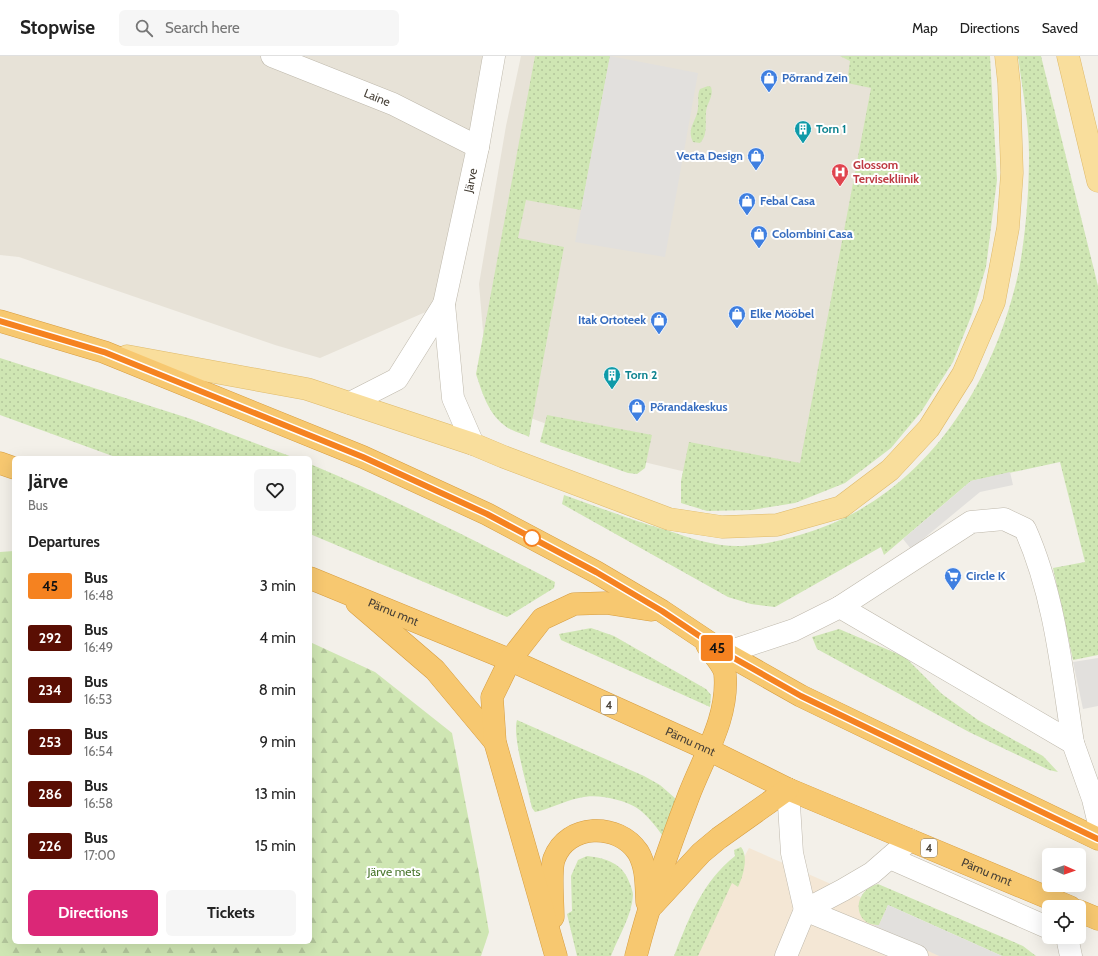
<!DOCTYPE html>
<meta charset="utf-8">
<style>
:root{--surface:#fff;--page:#f6f6f6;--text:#222;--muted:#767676;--line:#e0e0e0;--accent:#db2777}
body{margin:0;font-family:Cabin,sans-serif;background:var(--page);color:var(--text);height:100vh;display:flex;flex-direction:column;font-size:15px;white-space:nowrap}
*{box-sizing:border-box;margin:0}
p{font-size:13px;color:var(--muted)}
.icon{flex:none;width:22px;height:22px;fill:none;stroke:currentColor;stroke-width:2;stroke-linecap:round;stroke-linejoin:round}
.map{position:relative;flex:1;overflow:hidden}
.panel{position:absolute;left:12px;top:400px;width:300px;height:488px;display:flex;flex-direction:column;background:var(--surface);border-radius:6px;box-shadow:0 4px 16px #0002}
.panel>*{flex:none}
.badge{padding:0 8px;border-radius:3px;font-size:14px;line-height:26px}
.needle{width:26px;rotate:92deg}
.buttons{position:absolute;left:1042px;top:792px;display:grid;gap:8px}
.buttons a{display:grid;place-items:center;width:44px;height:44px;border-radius:6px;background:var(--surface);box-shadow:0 4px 16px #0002;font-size:20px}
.map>.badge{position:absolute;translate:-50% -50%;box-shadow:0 0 0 2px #fff}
h2{padding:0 16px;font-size:15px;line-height:36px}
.round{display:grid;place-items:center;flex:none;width:42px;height:42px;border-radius:6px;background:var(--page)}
.headline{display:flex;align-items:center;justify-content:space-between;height:68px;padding:0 16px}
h1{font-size:19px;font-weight:700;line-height:30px}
.action{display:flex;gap:8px;margin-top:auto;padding:8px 16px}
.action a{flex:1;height:46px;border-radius:6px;background:var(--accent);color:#fff;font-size:16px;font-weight:700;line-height:46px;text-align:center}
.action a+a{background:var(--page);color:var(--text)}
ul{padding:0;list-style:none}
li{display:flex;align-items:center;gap:12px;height:52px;padding:0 16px}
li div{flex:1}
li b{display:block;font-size:15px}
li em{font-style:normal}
li .badge{min-width:44px;font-weight:700;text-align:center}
header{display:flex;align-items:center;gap:24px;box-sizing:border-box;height:56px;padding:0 20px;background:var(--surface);border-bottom:1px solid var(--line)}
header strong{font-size:19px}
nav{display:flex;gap:22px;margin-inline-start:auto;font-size:14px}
.search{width:280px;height:36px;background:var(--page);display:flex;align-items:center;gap:10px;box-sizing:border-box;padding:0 14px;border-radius:6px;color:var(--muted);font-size:15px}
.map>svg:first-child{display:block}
.residential{fill:#e7e2d7}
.commercial{fill:#f4e7d5}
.grass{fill:url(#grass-dots)}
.forest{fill:url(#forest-firs)}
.parking{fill:#e2e0dd}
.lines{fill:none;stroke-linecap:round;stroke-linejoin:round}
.minor-casing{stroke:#beb8ab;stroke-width:23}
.major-casing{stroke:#deba6c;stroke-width:23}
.highway-casing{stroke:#d69d40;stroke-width:23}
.minor{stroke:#fff;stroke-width:22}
.major{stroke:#f9de9c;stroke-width:22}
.highway{stroke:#f7c870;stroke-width:22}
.line-casing{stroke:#fff;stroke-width:9}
.line{stroke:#f58220;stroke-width:6}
.stop-dot{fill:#fff;stroke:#f58220;stroke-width:2}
.labels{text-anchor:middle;stroke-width:4;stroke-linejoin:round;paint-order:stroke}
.shield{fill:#fff;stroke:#7e7973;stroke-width:1}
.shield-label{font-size:11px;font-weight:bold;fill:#474037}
.shop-label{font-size:12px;font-weight:bold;fill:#366cbe;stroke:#fff;text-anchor:start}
.street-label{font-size:12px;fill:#474037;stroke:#fff}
.culture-label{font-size:12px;font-weight:bold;fill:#0d838f;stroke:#fff;text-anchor:start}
.health-label{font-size:12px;font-weight:bold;fill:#be3a42;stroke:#fff;text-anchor:start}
.park-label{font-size:12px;fill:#49762d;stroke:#fff}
</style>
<header>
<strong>Stopwise</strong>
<div class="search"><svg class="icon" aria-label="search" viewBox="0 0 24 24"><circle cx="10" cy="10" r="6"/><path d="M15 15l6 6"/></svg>Search here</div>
<nav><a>Map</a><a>Directions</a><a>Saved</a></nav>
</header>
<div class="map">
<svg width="1098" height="900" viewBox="0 0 1098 900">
<defs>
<pattern id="grass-dots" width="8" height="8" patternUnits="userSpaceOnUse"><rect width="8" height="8" fill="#cfe6b3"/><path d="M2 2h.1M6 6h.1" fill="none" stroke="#b3c69b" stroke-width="1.8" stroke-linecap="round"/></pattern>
<pattern id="forest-firs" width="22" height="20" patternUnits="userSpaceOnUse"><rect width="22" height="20" fill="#cfe6b3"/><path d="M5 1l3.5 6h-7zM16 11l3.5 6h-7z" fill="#b3c69b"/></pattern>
</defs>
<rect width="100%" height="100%" fill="#f3f0e9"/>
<path class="residential" d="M0 0H494L444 248 320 302 275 289 19 201 0 199Z
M521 0H956V266L770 436 648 407 489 346 479 228 506 70Z"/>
<path class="commercial" d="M749 792 995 900H691Z"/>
<path class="grass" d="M535 0H610L581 154 526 144 518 182 564 191 529 381C522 377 510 375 504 369 488 357 482 336 476 318Z
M840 0H990L997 124 986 211 972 258 953 306 921 356 891 392 845 427 795 447 752 454 707 455 681 447V425L689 386 800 407 871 32 847 27 850 5Z
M1018 0H1041L1098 230V599L1073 604 1053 512 1085 506 1060 406 971 425 884 499 881 491 775 551 751 548 728 541 562 448 564 439C598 451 631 464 666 474 690 482 716 491 742 490 763 489 783 484 803 478 922 443 994 331 1019 214 1026 176 1029 136 1029 98 1029 66 1022 32 1018 0Z
M708 30 711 31C714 41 707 46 706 56 705 66 708 79 700 87L693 86C686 72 697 65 698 52 699 44 697 39 700 33Z
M0 302 191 363 295 402H118L0 359Z
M547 359 652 379 645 412 637 418 628 417 540 386Z
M310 408C394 443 474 484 555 526L554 532 507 561 310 478Z
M591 572 614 580 706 633 711 639 710 651 561 584 559 578Z
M839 573 905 601 942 638 978 664 1043 700 1058 716 1049 714 969 676 817 593 812 581Z
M517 664 644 720 660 729 676 743 662 779C655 769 647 759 637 752 622 743 596 737 579 742 564 745 550 753 535 756L532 752C528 733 512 680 517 664Z
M741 791C749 801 743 820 738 831L732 827 698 900H674C689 862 702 826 735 800L734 794Z
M587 800C606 802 623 807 630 828 631 831 633 836 633 839 632 860 618 881 611 900H577L567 858 572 855 571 820 578 804Z
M878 828 1023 890 1036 900H1002L888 849 879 869C852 870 852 834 878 828Z"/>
<path class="forest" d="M14 495V886H310V586L375 616 452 677 478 812 489 876 481 900H0V496Z"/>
<path class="parking" d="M610 0 698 17 665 201 575 186Z
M1010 416 1013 429 980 436 911 493 903 483 971 425Z
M1098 602V650L1083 653 1073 606Z
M888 849 1002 900H939L873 869H879Z"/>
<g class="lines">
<g class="minor-casing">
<g id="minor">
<path id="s1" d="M272 0 393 48 478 91"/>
<path d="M350 347 397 323 444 248"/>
<path id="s2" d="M473 388 453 342 444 248 478 91 494 0"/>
<path d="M840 551 971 466 1004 463 1025 473C1055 540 1062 616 1073 687"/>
<path d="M725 597 794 574 840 551 1073 687 1093 743 1098 764"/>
<path d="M788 733 792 797 805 854 843 834 872 817 910 784"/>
<path d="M890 802 1049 872"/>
<path d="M1067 881 1071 900"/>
<path d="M786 900 805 854 917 900"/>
</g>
</g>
<g class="major-casing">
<path id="major" d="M1068 0 1098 125
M127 300 307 333 473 388 504 401 669 463 722 471 777 469 841 451 890 414 929 372 963 318 994 246 1008 172 1012 117 1009 27 1006 0"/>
</g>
<g class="highway-casing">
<g id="highway">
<path d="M0 265 104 296 363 401 487 458 596 516 662 555 725 597 801 640 1098 783"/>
<path d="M0 407 14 412"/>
<path id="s3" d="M310 522 510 604 709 694 788 733 1070 851"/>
<path d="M357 547 435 614 495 686"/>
<path d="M653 849 701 797 719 782 788 733"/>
<path d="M1079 855 1098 863"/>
<path d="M553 861C553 847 550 815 554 803 567 767 618 766 638 796 647 811 646 830 647 846"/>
<path d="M556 900 495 686 492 641 510 604 542 563 574 548 606 547 651 554"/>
<path d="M636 900C650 845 669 791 689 739 704 700 729 661 725 618 724 609 712 597 707 589"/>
</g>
</g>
<use href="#minor" class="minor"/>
<use href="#major" class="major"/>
<use href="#highway" class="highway"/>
</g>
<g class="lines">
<g class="line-casing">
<path id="line" d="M0 265 104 296 363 401 487 458 596 516 662 555 725 597 801 640 1098 783"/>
</g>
<use href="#line" class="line"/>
</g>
<defs>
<g id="shop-pin" transform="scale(0.9)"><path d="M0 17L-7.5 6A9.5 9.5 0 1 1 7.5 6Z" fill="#3f7fe0" stroke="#fff"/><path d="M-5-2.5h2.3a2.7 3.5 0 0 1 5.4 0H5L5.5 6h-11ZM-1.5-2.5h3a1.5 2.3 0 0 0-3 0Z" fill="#fff"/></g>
<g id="building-pin" transform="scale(0.9)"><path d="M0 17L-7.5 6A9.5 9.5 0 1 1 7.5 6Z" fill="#0f9aa8" stroke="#fff"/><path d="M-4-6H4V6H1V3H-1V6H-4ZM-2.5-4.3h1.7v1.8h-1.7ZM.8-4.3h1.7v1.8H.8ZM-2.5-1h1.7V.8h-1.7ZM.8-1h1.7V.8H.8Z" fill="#fff"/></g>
<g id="hospital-pin" transform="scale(0.9)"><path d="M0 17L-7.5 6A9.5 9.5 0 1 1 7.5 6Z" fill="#e0444e" stroke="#fff"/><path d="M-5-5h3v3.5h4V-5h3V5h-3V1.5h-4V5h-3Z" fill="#fff"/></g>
<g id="supermarket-pin" transform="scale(0.9)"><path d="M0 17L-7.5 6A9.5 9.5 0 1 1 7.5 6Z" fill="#3f7fe0" stroke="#fff"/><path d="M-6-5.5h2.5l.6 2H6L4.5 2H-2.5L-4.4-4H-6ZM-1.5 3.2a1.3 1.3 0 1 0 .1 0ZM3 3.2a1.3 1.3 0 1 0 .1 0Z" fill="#fff"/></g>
</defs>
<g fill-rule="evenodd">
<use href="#shop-pin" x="769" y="22"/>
<use href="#building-pin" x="803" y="73"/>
<use href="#shop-pin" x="756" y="100"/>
<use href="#hospital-pin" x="840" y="116"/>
<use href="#shop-pin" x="747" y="145"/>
<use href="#shop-pin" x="759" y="178"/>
<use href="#shop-pin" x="737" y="258"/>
<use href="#shop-pin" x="659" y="264"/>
<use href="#building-pin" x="612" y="319"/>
<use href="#shop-pin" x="637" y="351"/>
<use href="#supermarket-pin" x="953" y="520"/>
</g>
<circle class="stop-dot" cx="532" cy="482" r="8"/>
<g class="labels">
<g class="shield">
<rect x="601" y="640" width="16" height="18" rx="3"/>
<rect x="921" y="783" width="16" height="18" rx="3"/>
</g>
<g class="shield-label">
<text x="609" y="653">4</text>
<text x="929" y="796">4</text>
</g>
<g class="shop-label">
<text x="782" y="26">Põrrand Zein</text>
<text x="743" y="104" text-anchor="end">Vecta Design</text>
<text x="760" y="149">Febal Casa</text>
<text x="772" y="182">Colombini Casa</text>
<text x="750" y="262">Elke Mööbel</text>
<text x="646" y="268" text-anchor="end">Itak Ortoteek</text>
<text x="650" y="355">Põrandakeskus</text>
<text x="966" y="524">Circle K</text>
</g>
<g class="street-label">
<text dy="4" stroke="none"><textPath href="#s1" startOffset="113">Laine</textPath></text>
<text dy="4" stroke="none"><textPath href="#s2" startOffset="271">Järve</textPath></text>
<text dy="4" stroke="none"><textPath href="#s3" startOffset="90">Pärnu mnt</textPath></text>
<text dy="4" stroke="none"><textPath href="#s3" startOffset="414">Pärnu mnt</textPath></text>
<text dy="4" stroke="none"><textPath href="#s3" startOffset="738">Pärnu mnt</textPath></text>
</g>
<g class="culture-label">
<text x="816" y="77">Torn 1</text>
<text x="625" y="323">Torn 2</text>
</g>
<g class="health-label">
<text x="853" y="113">Glossom<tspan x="853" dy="14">Tervisekliinik</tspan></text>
</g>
<g class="park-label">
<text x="394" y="820">Järve mets</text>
</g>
</g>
</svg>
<div class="buttons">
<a><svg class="needle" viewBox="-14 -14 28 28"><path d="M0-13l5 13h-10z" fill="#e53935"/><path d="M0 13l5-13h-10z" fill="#767676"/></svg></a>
<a><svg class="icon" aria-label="locate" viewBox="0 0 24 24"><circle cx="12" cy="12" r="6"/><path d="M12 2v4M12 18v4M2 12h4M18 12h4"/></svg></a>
</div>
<b class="badge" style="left:717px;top:592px;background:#f58220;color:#111">45</b>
<section class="panel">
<div class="headline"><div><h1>Järve</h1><p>Bus</p></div><a class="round"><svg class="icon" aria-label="heart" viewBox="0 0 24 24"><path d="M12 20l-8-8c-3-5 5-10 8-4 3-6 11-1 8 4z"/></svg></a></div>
<h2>Departures</h2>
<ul>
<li><span class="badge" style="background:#f58220;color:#111">45</span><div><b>Bus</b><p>16:48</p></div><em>3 min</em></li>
<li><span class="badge" style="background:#5a0e03;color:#fff">292</span><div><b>Bus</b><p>16:49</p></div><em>4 min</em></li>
<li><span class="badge" style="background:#5a0e03;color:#fff">234</span><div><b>Bus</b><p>16:53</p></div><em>8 min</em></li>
<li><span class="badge" style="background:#5a0e03;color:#fff">253</span><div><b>Bus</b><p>16:54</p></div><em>9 min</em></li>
<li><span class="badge" style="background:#5a0e03;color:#fff">286</span><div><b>Bus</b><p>16:58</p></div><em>13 min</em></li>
<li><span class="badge" style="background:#5a0e03;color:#fff">226</span><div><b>Bus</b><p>17:00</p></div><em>15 min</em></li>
</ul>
<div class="action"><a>Directions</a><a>Tickets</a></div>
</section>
</div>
